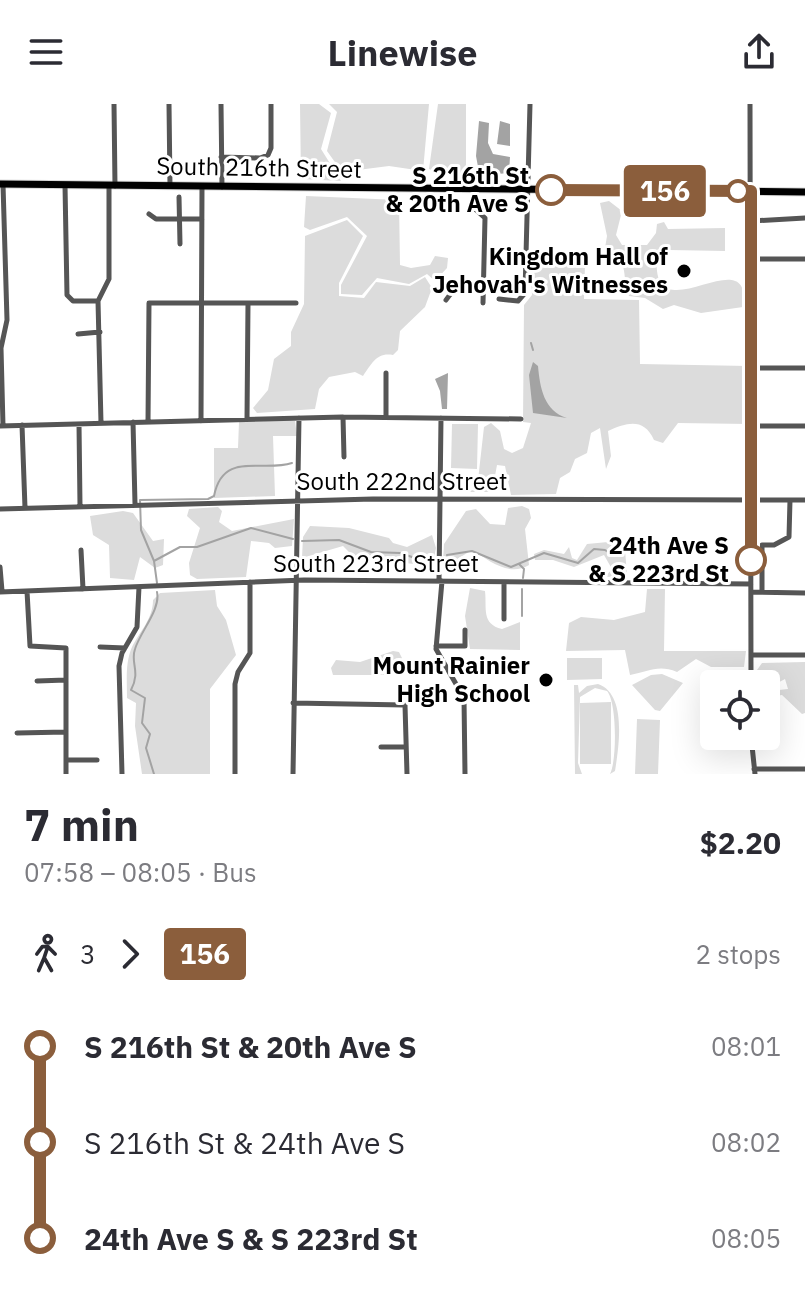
<!DOCTYPE html>
<meta charset="utf-8">
<style>
:root{--surface:#fff;--page:#f7f7f7;--text:#2b2b33;--muted:#7c7c81}
body{margin:0;font-family:"IBM Plex Sans",sans-serif;background:var(--page);color:var(--text);height:100vh;display:flex;flex-direction:column;font-size:30px;white-space:nowrap}
*{box-sizing:border-box;margin:0}
p{font-size:26px;color:var(--muted)}
.icon{flex:none;width:44px;height:44px;fill:none;stroke:currentColor;stroke-width:2;stroke-linecap:round;stroke-linejoin:round}
.map{position:relative;height:670px;overflow:hidden}
.panel{display:flex;flex-direction:column;background:var(--surface);flex:1}
.panel>*{flex:none}
.badge{padding:0 16px;border-radius:6px;font-size:28px;line-height:52px}
.fabs{position:absolute;left:700px;top:566px;display:grid;gap:16px}
.fabs a{display:grid;place-items:center;width:80px;height:80px;border-radius:8px;background:var(--surface);box-shadow:0 8px 32px #0002;font-size:40px}
.map>.badge{position:absolute;translate:-50% -50%;box-shadow:0 0 0 4px #fff}
.legs{display:flex;align-items:center;gap:12px;height:88px;padding:0 24px;font-size:26px}
.legs p{margin-inline-start:auto}
.overview{display:flex;align-items:center;justify-content:space-between;height:136px;padding:0 24px}
h1{font-size:44px;font-weight:700;line-height:60px}
ul{padding:0 24px;list-style:none}
li{display:flex;align-items:center;gap:28px;height:96px;font-size:30px}
li i{display:grid;place-items:center;width:12px;height:100%;margin:0 10px;background:currentColor}
li i::after{content:'';width:20px;height:20px;margin:-10px;border:6px solid;border-radius:50%;background:var(--surface)}
li p{margin-inline-start:auto}
li:first-child i{background:linear-gradient(#0000 50%,currentColor 0)}
li:last-child i{background:linear-gradient(currentColor 50%,#0000 0)}
header{display:flex;justify-content:space-between;align-items:center;height:104px;padding:0 24px;background:var(--surface);font-size:36px;font-weight:700}
.map>svg:first-child{display:block}
.green{fill:#dcdcdc}
.water{fill:#a3a3a3}
.lines{fill:none;stroke-linecap:round;stroke-linejoin:round}
.stream{stroke:#a3a3a3;stroke-width:2}
.major-casing{stroke:#dbdbdb;stroke-width:9}
.minor{stroke:#555;stroke-width:5}
.major{stroke:#000;stroke-width:7}
.line-1-casing{stroke:#fff;stroke-width:18}
.line-1{stroke:#8b5e3c;stroke-width:12}
.stop-1-dot{fill:#fff;stroke:#8b5e3c;stroke-width:4}
.poi-dot{fill:#000;stroke:#fff;stroke-width:3}
.labels{text-anchor:middle;stroke-width:6;stroke-linejoin:round;paint-order:stroke}
.street-label{font-size:24px;fill:#000;stroke:#fff}
.stop-label{font-size:24px;font-weight:bold;fill:#000;stroke:#fff;text-anchor:end}
.poi-label{font-size:24px;font-weight:bold;fill:#000;stroke:#fff;text-anchor:end}
</style>
<header><svg class="icon" aria-label="menu" viewBox="0 0 24 24"><path d="M4 6h16M4 12h16M4 18h16"/></svg>Linewise<svg class="icon" aria-label="share" viewBox="0 0 24 24"><path d="M12 15V3M7 8l5-5 5 5M5 13v7h14v-7"/></svg></header>
<div class="map">
<svg width="805" height="670" viewBox="0 0 805 670">
<rect width="100%" height="100%" fill="#fff"/>
<path class="green" d="M300 0H319L331 9 321 45 341 77 301 75Z
M329 0H429L423 67 389 62 342 68 327 47 337 8Z
M438 0H466V78L429 65Z
M306 92 399 96 400 161 411 164 430 161 435 152 448 154 447 164 435 177 427 170 409 180 377 174 362 191 341 190V181L367 132 347 113 310 126 304 123Z
M609 97 622 107 616 131 622 141H647L656 129 657 120 664 118 668 125 725 124V147L669 146 657 153C650 234 753 131 743 203L701 209 674 201 663 205 645 194 629 192C621 175 631 154 605 144L607 132 600 99Z
M347 116 363 132 339 179V192L364 194 376 178 410 182 425 173 432 184 425 203 400 227 398 246 393 251C377 248 372 259 363 272L355 268 329 273 319 285 315 305 257 309 253 304 268 286 274 255 291 242V228L304 200 305 132Z
M530 160H585L584 195 639 196 640 260 748 262 749 320 678 319 663 339 654 336C644 314 628 318 608 327L611 352 606 365 600 324 591 329 587 349 575 355 570 368 560 374 556 390 511 391 505 362 497 361 492 388H466L477 385 484 323 491 319 500 327 504 345 512 349 523 344 531 319 523 318 524 201 532 191Z
M288 316 295 317 297 332H273L275 392 214 394V344H238L239 318Z
M452 320H478L477 365 451 364Z
M522 402 529 405 531 414 525 425 529 461C509 473 490 457 472 446L454 457 443 458 444 440 466 407 476 405 490 420 505 421 508 404Z
M218 403 222 407 219 418 232 427 294 415 292 442 275 444 269 439 251 437 246 473 197 475 190 471 189 459 200 424 187 412 189 405Z
M123 407 133 409 153 437 164 435 163 461 155 464 140 453 134 476 110 474 109 441 93 431 90 412Z
M310 422 349 424 389 434 393 439 407 443 432 431 436 444 433 459C411 463 378 454 354 453L343 442 302 454 303 433Z
M608 438 625 445 627 472 605 473 612 465 604 451 574 463 553 456H535L534 450 544 446 564 450 569 443 572 454 577 456 587 440Z
M470 484 485 487C487 504 481 520 502 525L520 518V546L470 545 465 512Z
M647 485H665L664 547H746L744 563H711L696 555 677 568C658 560 648 568 630 571L625 546 566 547 569 519 581 513 614 516 645 508Z
M215 486 217 502 226 516 236 551 210 585V670H142L135 622 136 599 127 594C127 577 125 559 132 543 140 527 153 515 153 496L160 489Z
M393 547 399 548 402 554 394 569 386 571H333L331 564 336 556 360 558Z
M567 554H602V575L567 576Z
M805 558V609L802 610 782 591 775 592 779 586 788 585 785 575 766 585V580H758L757 566 762 559Z
M662 570 683 579 660 607 655 606 632 581 651 571Z
M598 580C627 590 619 642 615 667L610 670C617 657 617 598 607 587L595 584 580 593 578 659 582 670H575L574 581H578L579 589 587 582Z
M611 598V660H580V599Z
M637 615 660 616 658 670H635Z"/>
<path class="water" d="M479 17 489 19 488 39 493 50 510 53 509 69 486 71 479 68 476 52Z
M500 17 510 20V42L497 40Z
M533 258 538 262C540 284 544 307 567 314L533 309 529 271Z
M448 269 447 305H442L440 287 435 275Z"/>
<g class="lines">
<path class="stream" d="M531 239 533 246
M302 437 339 436 371 448 400 449 424 457 436 454
M447 451 472 447 511 463 544 449 578 459 594 445 605 446 614 452
M154 457 141 426 140 396 208 395 214 392C223 346 262 369 292 359
M519 460 524 465 523 474
M157 479 154 457 180 443H197L251 424 293 435
M522 512V485
M154 670 146 644 150 630 142 619 145 594 131 586C141 567 130 559 135 545 140 528 161 505 157 488"/>
<g class="major-casing">
<path id="major" d="M0 80 805 88"/>
</g>
<path class="minor" d="M114 0 115 82
M169 0 170 82
M221 0 222 83
M750 0 751 580
M221 53 260 54 268 51 271 44V0
M65 81 67 191 73 197H98
M475 85 476 106 485 114 483 199
M179 93 180 140
M149 110 156 115H202
M751 117 805 114
M751 155H805
M499 195 518 197 525 189 530 0
M446 196C455 182 466 181 483 181
M78 230 100 228
M752 264H805
M343 313 344 353
M386 313V269
M247 315 248 199
M201 317 202 83
M133 318 135 400
M148 318 149 199H296
M101 319 98 197 109 175V81
M79 320 80 402
M22 321 25 404
M0 322 343 313 521 315
M3 322 1 244 7 216 3 80
M752 322H805
M0 405 373 395 805 396
M81 446 83 485
M0 463 2 487
M439 477 441 314
M442 477 436 545 464 594 465 670
M27 487 30 542 66 544V670
M0 488 304 476 751 480
M751 488 805 489
M762 488V441H774L789 433 790 396
M504 515V478
M436 542H465V526
M100 543 125 544
M751 551H805
M37 577 66 576
M293 599 405 601 407 670
M17 629 66 628
M751 632 755 670
M381 643H406
M66 656H97
M754 665H805
M122 670 119 562 122 549 137 523 139 483
M235 670V580L238 568 250 549V478
M293 670 299 314"/>
<use href="#major" class="major"/>
</g>
<g class="lines">
<g class="line-1-casing">
<path id="line-1" d="M551 86 751 87V456"/>
</g>
<use href="#line-1" class="line-1"/>
</g>
<g class="stop-1-dot">
<circle cx="551" cy="86" r="14"/>
<circle cx="738" cy="87" r="10"/>
<circle cx="751" cy="456" r="14"/>
</g>
<g class="poi-dot">
<circle cx="684" cy="167" r="8"/>
<circle cx="546" cy="576" r="8"/>
</g>
<g class="labels">
<g class="street-label">
<text transform="translate(259 64) rotate(1)" y="8">South 216th Street</text>
<text x="402" y="386">South 222nd Street</text>
<text x="376" y="468">South 223rd Street</text>
</g>
<g class="stop-label">
<text x="529" y="80">S 216th St<tspan x="529" dy="28">&amp; 20th Ave S</tspan></text>
<text x="729" y="450">24th Ave S<tspan x="729" dy="28">&amp; S 223rd St</tspan></text>
</g>
<g class="poi-label">
<text x="668" y="161">Kingdom Hall of<tspan x="668" dy="28">Jehovah's Witnesses</tspan></text>
<text x="530" y="570">Mount Rainier<tspan x="530" dy="28">High School</tspan></text>
</g>
</g>
</svg>
<div class="fabs">
<a><svg class="icon" aria-label="locate" viewBox="0 0 24 24"><circle cx="12" cy="12" r="6"/><path d="M12 2v4M12 18v4M2 12h4M18 12h4"/></svg></a>
</div>
<b class="badge" style="left:665px;top:87px;background:#8b5e3c;color:#fff">156</b>
</div>
<section class="panel">
<div class="overview"><div><h1>7 min</h1><p>07:58 – 08:05 · Bus</p></div><b>$2.20</b></div>
<div class="legs"><svg class="icon" aria-label="walk" viewBox="0 0 24 24"><circle cx="13" cy="4" r="2"/><path d="M13 8l-2 6 4 7M11 14l-3 7M7 12l3-4h3l4 4"/></svg>3<svg class="icon" aria-label="forward" viewBox="0 0 24 24"><path d="M9 5l7 7-7 7"/></svg><b class="badge" style="background:#8b5e3c;color:#fff">156</b><p>2 stops</p></div>
<ul>
<li><i style="color:#8b5e3c"></i><b>S 216th St &amp; 20th Ave S</b><p>08:01</p></li>
<li><i style="color:#8b5e3c"></i><span>S 216th St &amp; 24th Ave S</span><p>08:02</p></li>
<li><i style="color:#8b5e3c"></i><b>24th Ave S &amp; S 223rd St</b><p>08:05</p></li>
</ul>
</section>
